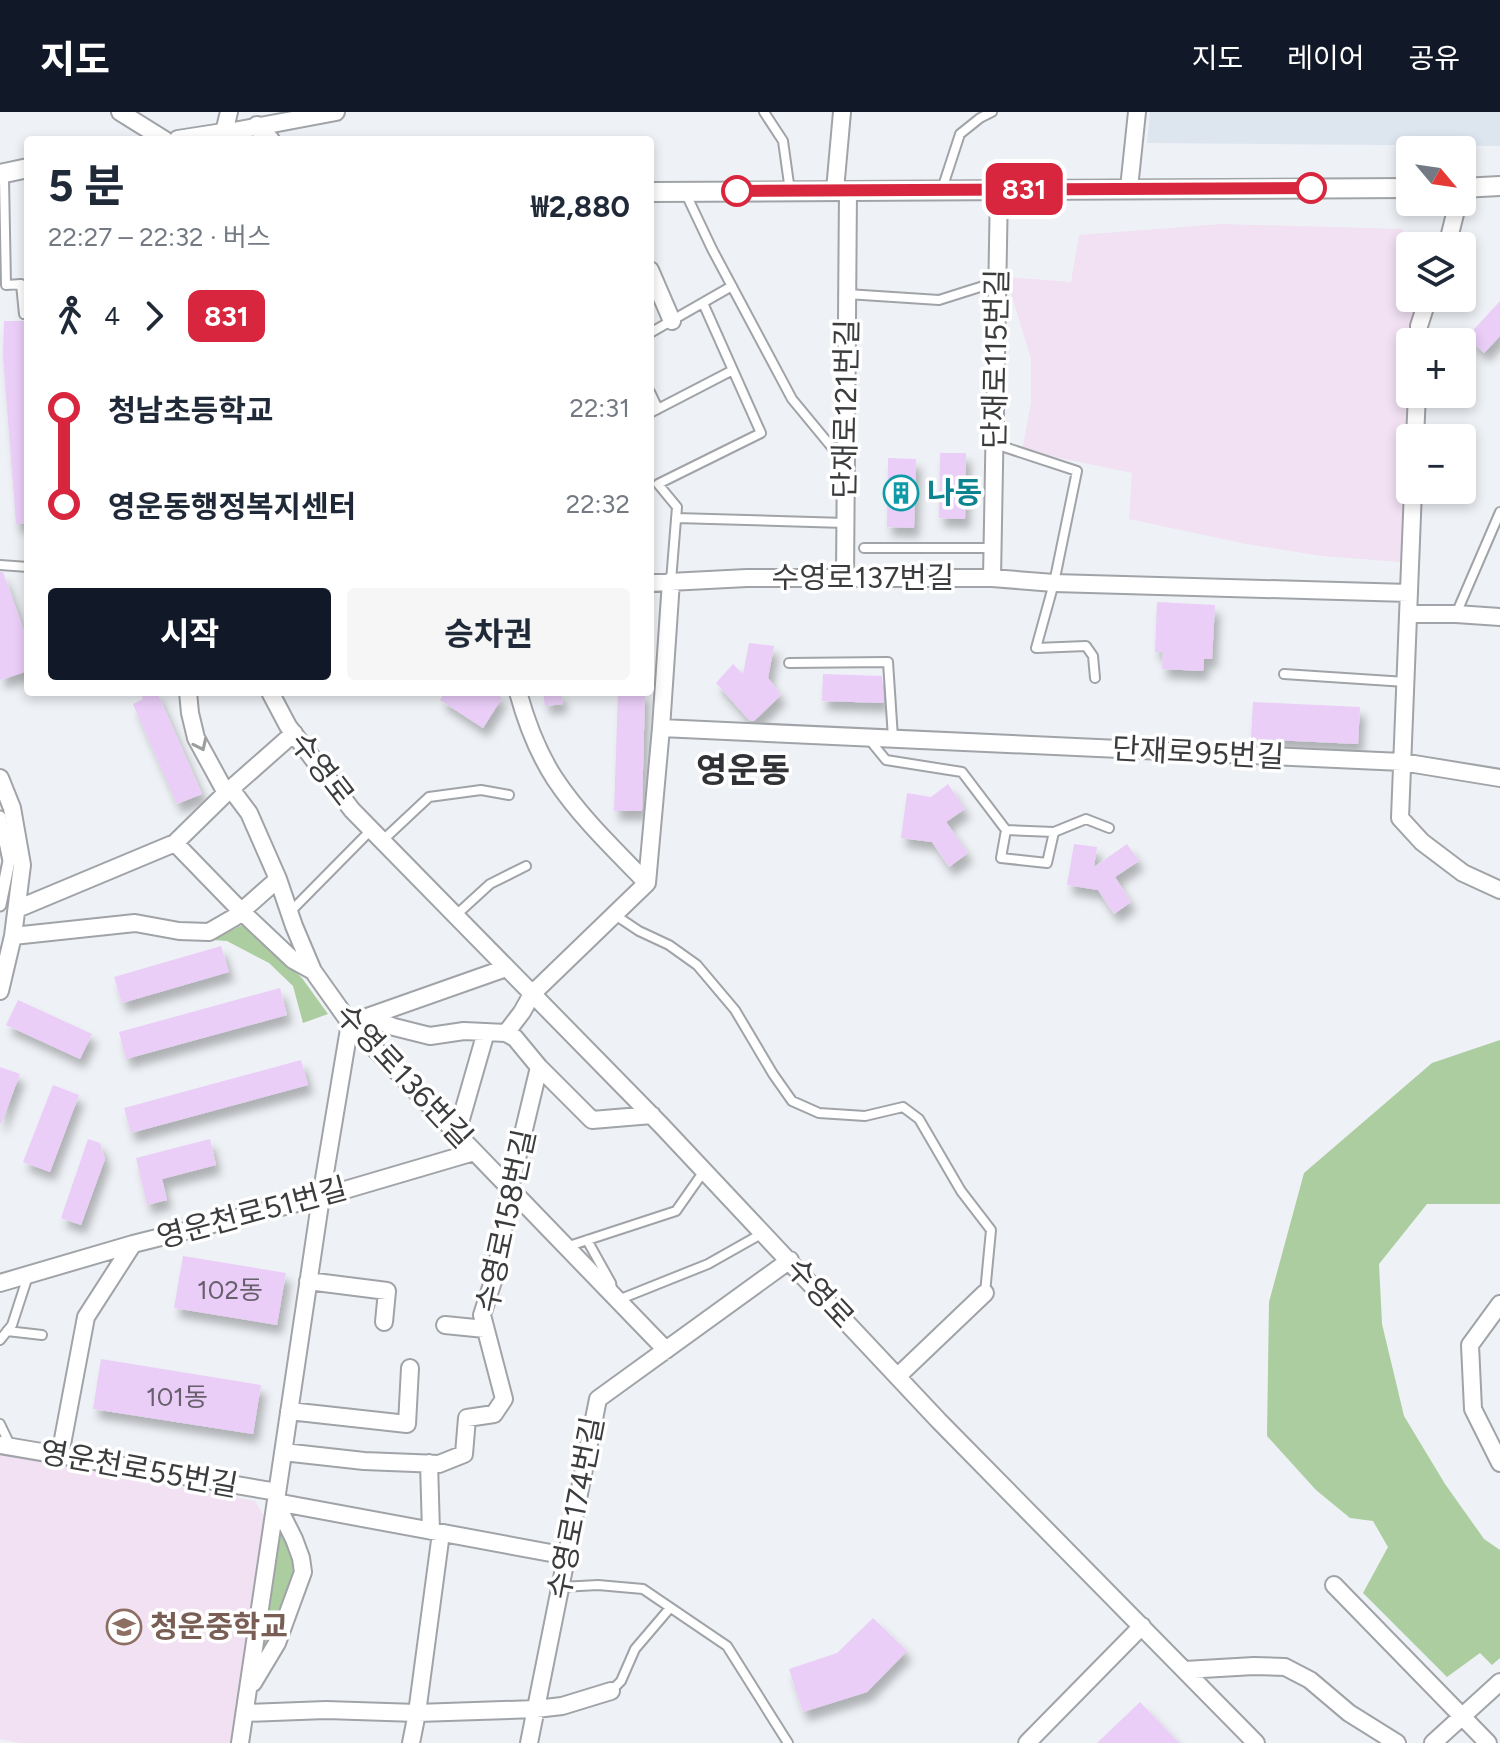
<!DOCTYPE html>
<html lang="ko">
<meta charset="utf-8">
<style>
:root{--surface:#fff;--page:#f6f6f7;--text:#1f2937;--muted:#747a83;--accent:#111827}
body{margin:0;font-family:Figtree,"Noto Sans KR",sans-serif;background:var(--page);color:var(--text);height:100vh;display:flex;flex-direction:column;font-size:30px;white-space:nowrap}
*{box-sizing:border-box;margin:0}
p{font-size:26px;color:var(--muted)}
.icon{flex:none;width:44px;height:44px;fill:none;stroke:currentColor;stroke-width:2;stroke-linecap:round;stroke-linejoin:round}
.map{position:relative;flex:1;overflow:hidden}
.side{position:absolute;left:24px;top:24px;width:630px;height:560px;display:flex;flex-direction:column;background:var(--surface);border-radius:8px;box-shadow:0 4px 12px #0003}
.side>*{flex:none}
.badge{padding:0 16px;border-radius:12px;font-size:28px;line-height:52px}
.needle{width:52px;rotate:119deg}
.fabs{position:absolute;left:1396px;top:24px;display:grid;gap:16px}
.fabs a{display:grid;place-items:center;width:80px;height:80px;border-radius:8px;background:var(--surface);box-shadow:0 4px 12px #0003;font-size:40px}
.map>.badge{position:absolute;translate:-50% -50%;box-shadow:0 0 0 4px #fff}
.legs{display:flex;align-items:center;gap:12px;height:88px;padding:0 24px;font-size:26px}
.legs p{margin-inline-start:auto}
.summary{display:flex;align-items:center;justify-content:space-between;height:136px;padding:0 24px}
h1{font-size:44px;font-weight:700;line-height:60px}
.cta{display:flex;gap:16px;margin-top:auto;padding:16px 24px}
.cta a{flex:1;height:92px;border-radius:8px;background:var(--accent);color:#fff;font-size:32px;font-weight:700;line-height:92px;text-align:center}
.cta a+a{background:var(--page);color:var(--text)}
ul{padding:0 24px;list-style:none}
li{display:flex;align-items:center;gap:28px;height:96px;font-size:30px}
li i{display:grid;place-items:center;width:12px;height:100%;margin:0 10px;background:currentColor}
li i::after{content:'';width:20px;height:20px;margin:-10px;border:6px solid;border-radius:50%;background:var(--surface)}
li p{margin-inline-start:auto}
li:first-child i{background:linear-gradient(#0000 50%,currentColor 0)}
li:last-child i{background:linear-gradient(currentColor 50%,#0000 0)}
header{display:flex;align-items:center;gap:48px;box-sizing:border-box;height:112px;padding:0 40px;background:var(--accent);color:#fff}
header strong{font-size:38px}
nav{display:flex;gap:44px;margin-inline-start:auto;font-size:28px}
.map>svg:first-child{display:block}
.built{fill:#dde5ef}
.education{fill:#f1e1f3}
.green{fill:#abcd9f}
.building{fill:#eacef8;filter:url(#shadow)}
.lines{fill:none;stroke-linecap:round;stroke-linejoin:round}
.service-casing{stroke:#a0a3a7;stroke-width:12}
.pedestrian-casing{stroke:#a0a3a7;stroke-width:15}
.minor-casing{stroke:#a0a3a7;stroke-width:20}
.tertiary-casing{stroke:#a0a3a7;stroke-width:22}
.service{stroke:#fff;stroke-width:8}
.pedestrian{stroke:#fff;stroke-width:11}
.minor{stroke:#fff;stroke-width:16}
.tertiary{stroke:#fff;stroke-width:18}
.oneway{stroke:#9d9e9e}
.line-1-casing{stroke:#fff;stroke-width:18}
.line-1{stroke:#d7263d;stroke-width:12}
.stop-1-dot{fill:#fff;stroke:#d7263d;stroke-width:4}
.labels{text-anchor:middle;stroke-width:7;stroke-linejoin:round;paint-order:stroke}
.number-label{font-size:26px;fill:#67606c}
.street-label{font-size:30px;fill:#3b3c3e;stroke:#fff}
.culture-label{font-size:30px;font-weight:bold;fill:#0d838f;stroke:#fff;text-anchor:start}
.education-label{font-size:30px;font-weight:bold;fill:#785e54;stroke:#fff;text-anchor:start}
.quarter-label{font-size:34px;font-weight:bold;fill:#303235;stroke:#fff}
</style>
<header>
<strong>지도</strong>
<nav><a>지도</a><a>레이어</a><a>공유</a></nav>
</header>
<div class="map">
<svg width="1500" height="1631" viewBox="0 0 1500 1631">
<defs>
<filter id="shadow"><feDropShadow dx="5" dy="9" stdDeviation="4" flood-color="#0004"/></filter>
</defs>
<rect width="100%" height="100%" fill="#eef1f5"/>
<path class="built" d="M1150 0H1500V34L1147 31Z"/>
<path class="education" d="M1222 112 1403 117 1406 177 1415 197 1414 230H1410L1411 282 1401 450 1322 444 1246 432 1129 407 1132 361 1022 338 1031 291V247L1006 165 1071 170 1079 123Z
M0 1342 255 1389 264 1404 230 1631H21L0 1627Z"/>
<path class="green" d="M244 812 302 866 328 902 303 911 293 874 269 851 227 829 213 828Z
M1500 928V1092H1427L1379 1152 1382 1212 1404 1304 1445 1372 1484 1427 1500 1438V1546L1492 1553 1480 1541 1447 1565 1363 1481 1388 1435 1373 1409 1350 1406 1316 1378 1267 1324 1269 1190 1304 1061 1432 951Z
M281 1415 290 1429 296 1461 278 1514 263 1539Z"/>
<path class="building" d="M1500 189V224L1484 241 1467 225Z
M4 209H28V411L16 412 3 244Z
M940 341H966L965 407 939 406Z
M888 346 916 347 914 416 887 415Z
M0 460H3L28 530V559L0 568Z
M1157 490 1215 493 1212 547H1204L1203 559 1162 557 1163 540H1155Z
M749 531 774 534 768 566 781 583 754 609H750L716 571 733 552 743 562Z
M823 562 882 564 884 591 822 589Z
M140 580H157L202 682 177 692 133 592 143 587Z
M445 580H494L502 586 483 616 440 588Z
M543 580H561L563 592 545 594Z
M618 580H645L642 699H614Z
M1253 590 1360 595 1358 632 1251 627Z
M948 672 965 697 946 710 968 741 949 755 932 730 901 726 907 681 931 685Z
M1074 732 1097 735 1094 755 1127 732 1139 749 1115 765 1131 790 1114 802 1098 778 1067 773Z
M221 834 229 860 122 891 114 865Z
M280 876 287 903 126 947 119 920Z
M18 888 92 922 80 947 6 913Z
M301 948 308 973 131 1021 124 996Z
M0 955 20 962 1 1012 0 1011Z
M53 973 79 983 50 1060 23 1050Z
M88 1027 100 1031 105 1047 81 1113 61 1106Z
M210 1027 216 1053 162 1067 167 1088 147 1093 136 1046Z
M183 1144 286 1161 277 1213 174 1196Z
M101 1247 261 1273 253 1322 93 1297Z
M873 1506 907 1539 867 1580 803 1600 789 1557 837 1541Z
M1140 1590 1179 1631H1097Z"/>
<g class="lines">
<g class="service-casing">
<path id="service" d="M764 0 783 29 790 79
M4 67 6 173 21 172 24 202H28
M942 77 960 22 980 6 992 0
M685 80 712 137 792 287 844 350
M847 182 939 188 996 170
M650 221 732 174
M650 280 658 297
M650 301 733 258
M995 332 1077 359 1054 471 1036 536 1086 534 1093 544 1095 566
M676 406 845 411
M864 436H992
M0 453 28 455
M671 469 677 395 658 372 761 321 703 191
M1456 502 1500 400
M789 551 888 550 893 626
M1284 562 1406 570
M868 626 886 648 962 660 1006 718 1054 720 1086 707 1109 716
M1006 718 1001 746 1047 751 1054 720
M382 729 429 685 481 678 509 683
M290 800 371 718
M615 803 639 819 669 833 697 853 735 898 773 962 792 989 819 1001 865 1004 903 995 919 1007 961 1079 991 1118 985 1181
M455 804 490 772 526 754
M587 1128 611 1171 612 1177
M566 1135 676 1099 704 1059
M618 1188 708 1152 763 1121
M7 1219 42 1223
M0 1228 12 1213 28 1164
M0 1312 11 1335
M561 1475 598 1473 643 1477 727 1534 788 1631
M611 1579 621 1569 635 1537 670 1496"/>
</g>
<g class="pedestrian-casing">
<path id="pedestrian" d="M0 705 9 749 0 793"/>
</g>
<g class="minor-casing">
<path id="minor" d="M120 0 165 28
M223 21 336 0
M222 28 229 0
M1129 76 1137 0
M835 78 842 0
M1447 134 1458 90
M650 158 672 209
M1419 230V214L1428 186
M1415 326 1417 282
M1413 378 1400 706 1422 730 1463 761 1500 778
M845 466 848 78
M992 466 999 77
M650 471 747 466H992L1054 471 1409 481
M1408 502H1456L1500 505
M188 580 190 601 196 626 226 681
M270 580 288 614 352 698 661 1013 939 1309 1256 1631
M518 580C526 609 538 641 555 667 581 706 615 738 647 771
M661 616 1402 650 1500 666
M0 666 12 696 22 753 13 824 0 879
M231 677 249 701 278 767 294 814 313 859 350 911 666 1238
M175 731 241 799 293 848 313 859
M17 797 175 731 226 681 294 621
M13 824 135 811 179 819 209 820 235 805 278 767
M506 921 522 900 532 882 647 771 661 616 671 469
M539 955 592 1008 652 1003
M457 1021 486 920
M308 1169 387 1179 384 1210
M0 1171 133 1132 321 1085 474 1040
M1500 1192 1470 1233 1473 1297 1500 1351
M445 1213 485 1217
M898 1264 985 1181
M289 1299 407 1312 410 1256
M0 1333 277 1380
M283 1340 364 1349 439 1352 464 1342 467 1306 494 1302 504 1287 482 1203 496 1160 510 1076 539 955 515 926 506 921 464 919 430 924 394 915 368 905
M60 1343 86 1205 133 1132
M429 1351 431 1419
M276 1390 567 1444
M1334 1473 1488 1631
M1185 1558 1254 1554 1285 1555 1310 1568 1349 1601 1397 1631
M253 1571 277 1531 303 1460 301 1446 294 1427 276 1391
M245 1601 326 1598 417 1601 536 1597 562 1594 611 1579
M240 1631 321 1085 350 911 506 856
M411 1631 417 1601 441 1421
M529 1631 598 1287 790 1148
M1027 1631 1142 1514
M1433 1631 1500 1570"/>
</g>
<g class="tertiary-casing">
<path id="tertiary" d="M257 14 270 28
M178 28 223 21
M0 62 28 56
M1462 76 1500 74
M650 80 1410 76"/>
</g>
<use href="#service" class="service"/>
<use href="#pedestrian" class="pedestrian"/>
<use href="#minor" class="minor"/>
<use href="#tertiary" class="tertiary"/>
</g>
<defs><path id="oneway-chevron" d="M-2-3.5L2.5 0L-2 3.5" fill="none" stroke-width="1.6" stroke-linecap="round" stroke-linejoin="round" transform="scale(2)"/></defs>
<use class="oneway" href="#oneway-chevron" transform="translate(201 633) rotate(65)"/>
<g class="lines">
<g class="line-1-casing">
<path id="line-1" d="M737 79 1311 76"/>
</g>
<use href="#line-1" class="line-1"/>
</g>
<defs>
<g id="building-ring" transform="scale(1.8)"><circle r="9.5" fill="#fff" stroke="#0f9aa8" stroke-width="1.5"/><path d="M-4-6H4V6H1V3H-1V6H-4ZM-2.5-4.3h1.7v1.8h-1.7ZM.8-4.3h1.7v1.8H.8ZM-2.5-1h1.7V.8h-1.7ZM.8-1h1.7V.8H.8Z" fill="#0f9aa8"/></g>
<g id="school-ring" transform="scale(1.8)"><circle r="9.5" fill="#fff" stroke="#8d6e63" stroke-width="1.5"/><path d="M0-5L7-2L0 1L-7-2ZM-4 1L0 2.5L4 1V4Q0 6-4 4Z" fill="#8d6e63"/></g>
</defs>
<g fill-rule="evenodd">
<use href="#building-ring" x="901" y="381"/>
<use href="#school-ring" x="124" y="1515"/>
</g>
<g class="stop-1-dot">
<circle cx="1311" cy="76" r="14"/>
<circle cx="737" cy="79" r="14"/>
</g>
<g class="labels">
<g class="number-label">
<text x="230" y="1187">102동</text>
<text x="177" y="1294">101동</text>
</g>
<g class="street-label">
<text transform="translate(996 247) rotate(-89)" y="10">단재로115번길</text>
<text transform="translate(846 297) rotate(-89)" y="10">단재로121번길</text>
<text x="863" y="476">수영로137번길</text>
<text transform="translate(1198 641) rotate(3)" y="10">단재로95번길</text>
<text transform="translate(322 657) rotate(52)" y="10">수영로</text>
<text transform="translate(404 964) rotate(47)" y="10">수영로136번길</text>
<text transform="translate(252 1101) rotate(-15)" y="10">영운천로51번길</text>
<text transform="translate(506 1109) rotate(-78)" y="10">수영로158번길</text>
<text transform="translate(820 1181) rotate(47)" y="10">수영로</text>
<text transform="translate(139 1357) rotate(10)" y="10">영운천로55번길</text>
<text transform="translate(576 1396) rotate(-79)" y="10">수영로174번길</text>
</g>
<g class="culture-label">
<text x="927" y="391">나동</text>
</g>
<g class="education-label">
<text x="150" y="1525">청운중학교</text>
</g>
<g class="quarter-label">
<text x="743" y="670">영운동</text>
</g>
</g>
</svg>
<div class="fabs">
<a><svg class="needle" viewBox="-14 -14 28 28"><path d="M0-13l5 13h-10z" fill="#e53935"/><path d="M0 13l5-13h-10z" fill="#747a83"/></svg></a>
<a><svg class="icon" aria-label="layers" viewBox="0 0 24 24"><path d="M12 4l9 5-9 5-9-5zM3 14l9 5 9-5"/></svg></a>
<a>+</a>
<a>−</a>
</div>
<b class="badge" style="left:1024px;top:77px;background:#d7263d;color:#fff">831</b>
<section class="side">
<div class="summary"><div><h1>5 분</h1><p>22:27 – 22:32 · 버스</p></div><b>₩2,880</b></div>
<div class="legs"><svg class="icon" aria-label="walk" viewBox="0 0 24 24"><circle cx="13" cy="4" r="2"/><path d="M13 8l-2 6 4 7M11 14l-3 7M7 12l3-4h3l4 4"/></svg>4<svg class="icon" aria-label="forward" viewBox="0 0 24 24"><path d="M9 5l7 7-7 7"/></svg><b class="badge" style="background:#d7263d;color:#fff">831</b></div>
<ul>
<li><i style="color:#d7263d"></i><b>청남초등학교</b><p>22:31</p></li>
<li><i style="color:#d7263d"></i><b>영운동행정복지센터</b><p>22:32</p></li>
</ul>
<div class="cta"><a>시작</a><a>승차권</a></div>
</section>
</div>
